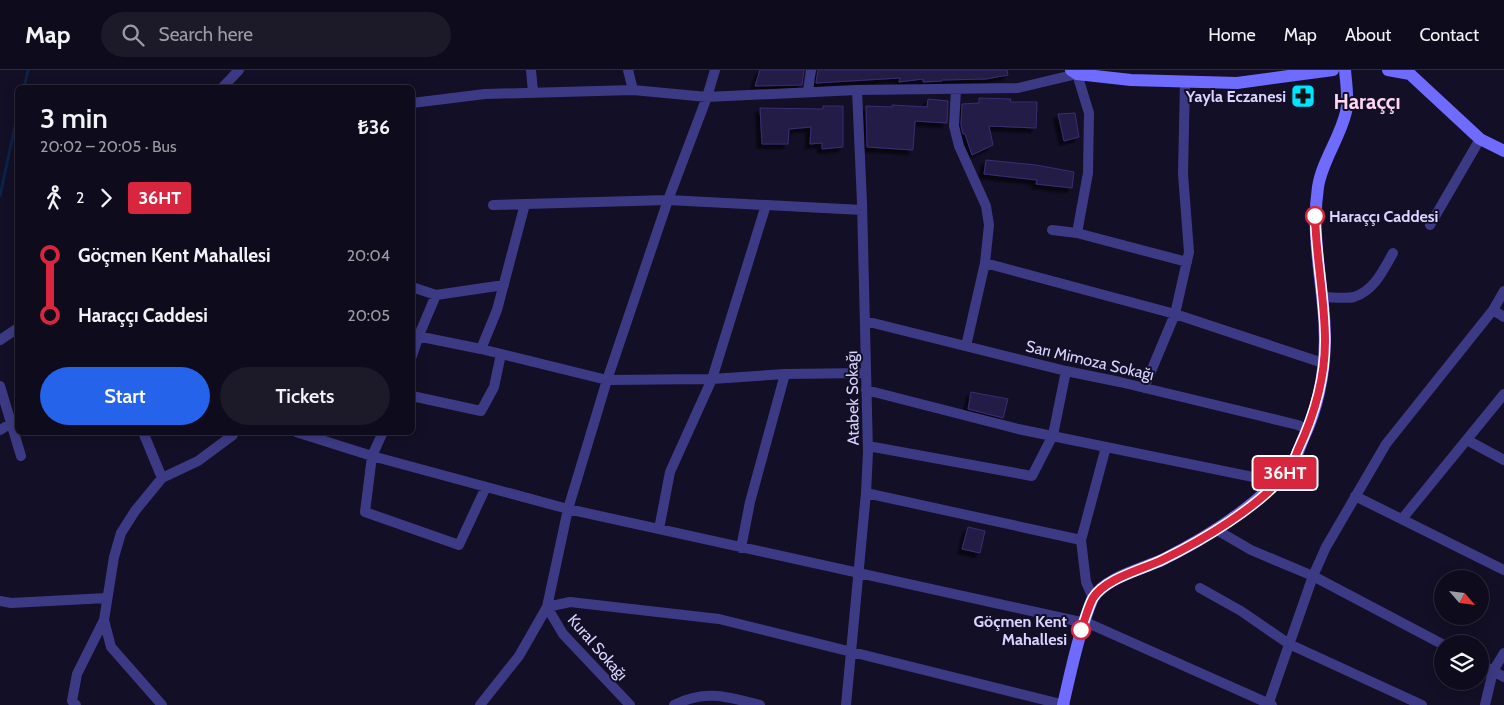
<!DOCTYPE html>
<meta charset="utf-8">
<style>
:root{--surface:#0e0b1c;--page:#1c1929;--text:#f1f3f6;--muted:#9b9ba3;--line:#2e2b3b;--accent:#2563eb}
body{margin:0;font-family:Cabin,sans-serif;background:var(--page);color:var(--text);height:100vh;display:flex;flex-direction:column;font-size:19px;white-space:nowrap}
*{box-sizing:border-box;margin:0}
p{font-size:16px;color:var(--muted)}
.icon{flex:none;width:28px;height:28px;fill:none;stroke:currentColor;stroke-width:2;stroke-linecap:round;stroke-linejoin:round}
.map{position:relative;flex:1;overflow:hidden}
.drawer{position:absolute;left:15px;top:15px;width:400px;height:350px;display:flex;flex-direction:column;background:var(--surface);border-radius:8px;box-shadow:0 2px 12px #0003,0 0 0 1px var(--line)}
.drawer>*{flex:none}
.badge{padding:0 10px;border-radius:4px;font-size:18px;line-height:32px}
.needle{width:32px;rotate:118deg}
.controls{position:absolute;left:1434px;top:500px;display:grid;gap:10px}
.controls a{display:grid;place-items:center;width:55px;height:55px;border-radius:50%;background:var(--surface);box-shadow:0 2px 12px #0003,0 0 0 1px var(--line);font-size:25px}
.map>.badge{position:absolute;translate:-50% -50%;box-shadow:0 0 0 2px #fff}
.legs{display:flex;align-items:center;gap:8px;height:55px;padding:0 25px;font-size:16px}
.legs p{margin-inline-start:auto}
.overview{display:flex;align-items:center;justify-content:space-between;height:85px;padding:0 25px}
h1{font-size:28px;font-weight:600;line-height:38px}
.cta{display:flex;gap:10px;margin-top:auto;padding:10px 25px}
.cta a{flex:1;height:58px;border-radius:30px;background:var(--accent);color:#fff;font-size:20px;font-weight:600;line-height:58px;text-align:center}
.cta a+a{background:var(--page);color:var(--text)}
ul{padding:0 25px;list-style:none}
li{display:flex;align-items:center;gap:18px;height:60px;font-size:19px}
li i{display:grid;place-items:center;width:8px;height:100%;margin:0 6px;background:currentColor}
li i::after{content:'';width:12px;height:12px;margin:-6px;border:4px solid;border-radius:50%;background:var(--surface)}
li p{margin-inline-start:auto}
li:first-child i{background:linear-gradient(#0000 50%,currentColor 0)}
li:last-child i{background:linear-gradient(currentColor 50%,#0000 0)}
header{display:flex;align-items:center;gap:30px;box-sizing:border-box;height:70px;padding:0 25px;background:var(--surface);border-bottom:1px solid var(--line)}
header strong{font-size:24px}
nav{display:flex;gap:28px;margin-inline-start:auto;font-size:18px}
.search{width:350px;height:45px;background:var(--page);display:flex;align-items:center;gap:12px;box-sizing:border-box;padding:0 18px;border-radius:28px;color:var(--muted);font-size:19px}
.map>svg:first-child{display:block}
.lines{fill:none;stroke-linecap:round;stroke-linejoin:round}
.stream{stroke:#0c2248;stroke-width:3}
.building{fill:#241b47;stroke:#3b2d73;filter:url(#shadow)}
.lane{stroke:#3d3a85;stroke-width:5}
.street{stroke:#3d3a85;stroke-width:10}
.secondary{stroke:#6f6bff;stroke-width:12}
.line-1-casing{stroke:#fff;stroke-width:11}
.line-1{stroke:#d7263d;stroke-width:8}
.stop-1-dot{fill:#fff;stroke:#d7263d;stroke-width:2.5}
.labels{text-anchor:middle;stroke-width:4;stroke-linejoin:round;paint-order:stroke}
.poi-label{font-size:16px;font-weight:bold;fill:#d9d4ff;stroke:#130f26;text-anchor:end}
.stop-label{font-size:16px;font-weight:bold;fill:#d9d4ff;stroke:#130f26;text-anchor:start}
.street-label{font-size:16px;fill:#d9d4ff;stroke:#130f26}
.district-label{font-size:21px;font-weight:bold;fill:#ffd6f0;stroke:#130f26}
</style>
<header>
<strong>Map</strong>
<div class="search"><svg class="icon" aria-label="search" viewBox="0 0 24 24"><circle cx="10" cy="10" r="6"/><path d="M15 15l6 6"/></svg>Search here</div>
<nav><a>Home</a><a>Map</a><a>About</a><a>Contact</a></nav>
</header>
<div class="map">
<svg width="1504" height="635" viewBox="0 0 1504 635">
<defs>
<filter id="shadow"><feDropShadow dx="-4.5" dy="4.5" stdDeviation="1" flood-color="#0009"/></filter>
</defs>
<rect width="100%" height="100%" fill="#130f26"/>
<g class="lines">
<path class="stream" d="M24 18 28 0
M0 126 18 42"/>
</g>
<path class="building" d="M760 0H804L802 15 755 16Z
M818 0H1007L1008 5 986 9 942 10V11L923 12V9L899 12 900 8 816 13Z
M979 28 1011 29 1010 32H1037L1036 58 989 56 993 75 972 85 965 64H963L961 55 962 34 979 33Z
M928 29 948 31 947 53 915 51 913 80 867 77 866 36 892 37V35L927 37Z
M823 36H843V77L822 79V73L810 74 811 57 789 59 788 74H762L760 38 823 39Z
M1075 43 1079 67 1064 71 1058 44Z
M986 90 1036 95 1074 102 1072 118 1036 114 1037 110 984 104Z
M971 322 1008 329 1003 348 968 339Z
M968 457 985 461 980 483 962 479Z"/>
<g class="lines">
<path class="lane" d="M140 17 141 18"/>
<path class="street" d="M531 0 533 22
M628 0 633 20
M222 18 239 0
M956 19 954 56 959 76 986 136 989 155 985 193 966 276
M808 21 811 0
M412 33 485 24 633 20 707 27 857 20 1018 18 1077 4 1089 43 1088 103 1077 163
M493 135 668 130 862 140
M1430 155 1480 69
M1052 160 1077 163 1187 192
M985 193 1175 244 1323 293
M412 217 436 225 504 215
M1322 227C1332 227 1345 229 1354 227 1374 221 1384 199 1393 183
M1493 240 1504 247
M865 251 1066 301 1120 312 1298 355 1308 360
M412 265 481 279 607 310 712 309 785 304 866 303
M0 270 18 258
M481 279 497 240 525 134
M412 286 419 265 436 225
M0 316 21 386
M1144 318 1175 244 1189 182 1183 104 1185 11
M866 320 1018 359 1277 412
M412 326 481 341 494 317 501 284
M0 360 18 349
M143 362 162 408
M296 362 372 386 568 439 1090 554 1272 635
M383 362 372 386 365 442 459 475 486 417
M1467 370 1504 390
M868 376 1032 406 1053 365 1066 301
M866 423 1081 470 1086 512 1093 528
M1355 426 1504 500
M1402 449 1504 324
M659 459 670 402 712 309 766 135
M1215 459 1251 480 1313 506 1326 477 1386 374 1493 240 1504 221
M1081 470 1106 377
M741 478 750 432 785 304
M1200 518 1241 541 1289 574 1422 635
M0 531 11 533 107 528
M1480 594 1504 607
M76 635 72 631 77 604 104 550
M162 635 111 577 104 550 114 487 121 463 135 441 162 408 198 391 233 365 234 362
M480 635 519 586 547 537 568 439 607 310 668 130 707 27 715 0
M630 635 563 564 547 537 570 532 719 549 1065 635
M674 635C706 619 728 627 760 635
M846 635 866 423 868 382 862 133 857 20
M1268 635 1313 506 1442 574
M1485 635 1493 601 1504 583"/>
<path class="secondary" d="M1071 0 1077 4 1131 10 1237 13 1333 0
M1388 0 1410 4 1480 69 1504 81
M1063 635C1070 605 1076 575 1086 546 1088 541 1090 534 1093 528 1105 508 1141 499 1162 490 1202 470 1243 445 1275 413 1280 409 1285 405 1289 400 1295 391 1299 379 1303 369 1323 327 1328 280 1323 235 1319 195 1312 157 1318 117 1322 91 1340 68 1346 42 1349 29 1346 13 1345 0"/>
</g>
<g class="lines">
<g class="line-1-casing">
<path id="line-1" d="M1081 560C1085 550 1088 537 1093 528 1106 508 1141 500 1162 490 1203 470 1259 437 1288 401 1293 395 1295 387 1298 380 1314 346 1325 310 1325 271 1325 229 1316 188 1315 146"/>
</g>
<use href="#line-1" class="line-1"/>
</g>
<defs>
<g id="pharmacy-square" transform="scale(1.25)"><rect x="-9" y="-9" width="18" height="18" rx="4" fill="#00e5ff" stroke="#130f26"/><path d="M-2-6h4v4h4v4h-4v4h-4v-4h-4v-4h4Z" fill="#111"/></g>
</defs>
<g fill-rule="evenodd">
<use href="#pharmacy-square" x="1303" y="26"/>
</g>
<g class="stop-1-dot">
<circle cx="1315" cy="146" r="9"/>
<circle cx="1081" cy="560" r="9"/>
</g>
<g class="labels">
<g class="poi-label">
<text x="1286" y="32">Yayla Eczanesi</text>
</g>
<g class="stop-label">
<text x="1329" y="152">Haraççı Caddesi</text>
<text x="1067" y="557" text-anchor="end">Göçmen Kent<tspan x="1067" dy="18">Mahallesi</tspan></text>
</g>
<g class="street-label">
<text transform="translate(1090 290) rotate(13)" y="6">Sarı Mimoza Sokağı</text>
<text transform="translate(852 328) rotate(-91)" y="6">Atabek Sokağı</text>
<text transform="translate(598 577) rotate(49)" y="6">Kural Sokağı</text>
</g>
<g class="district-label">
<text x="1367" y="39">Haraççı</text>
</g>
</g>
</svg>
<div class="controls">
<a><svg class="needle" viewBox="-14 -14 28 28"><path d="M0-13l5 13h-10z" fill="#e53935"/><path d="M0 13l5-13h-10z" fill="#9b9ba3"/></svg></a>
<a><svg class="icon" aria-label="layers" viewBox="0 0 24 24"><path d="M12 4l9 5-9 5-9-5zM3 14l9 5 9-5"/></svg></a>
</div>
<b class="badge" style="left:1285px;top:403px;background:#d7263d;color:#fff">36HT</b>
<section class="drawer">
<div class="overview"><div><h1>3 min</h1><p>20:02 – 20:05 · Bus</p></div><b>₺36</b></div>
<div class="legs"><svg class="icon" aria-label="walk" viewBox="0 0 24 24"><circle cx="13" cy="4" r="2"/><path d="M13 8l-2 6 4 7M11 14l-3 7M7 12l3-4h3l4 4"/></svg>2<svg class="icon" aria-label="forward" viewBox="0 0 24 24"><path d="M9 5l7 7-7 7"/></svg><b class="badge" style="background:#d7263d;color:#fff">36HT</b></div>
<ul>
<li><i style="color:#d7263d"></i><b>Göçmen Kent Mahallesi</b><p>20:04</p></li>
<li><i style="color:#d7263d"></i><b>Haraççı Caddesi</b><p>20:05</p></li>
</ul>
<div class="cta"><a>Start</a><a>Tickets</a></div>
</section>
</div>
